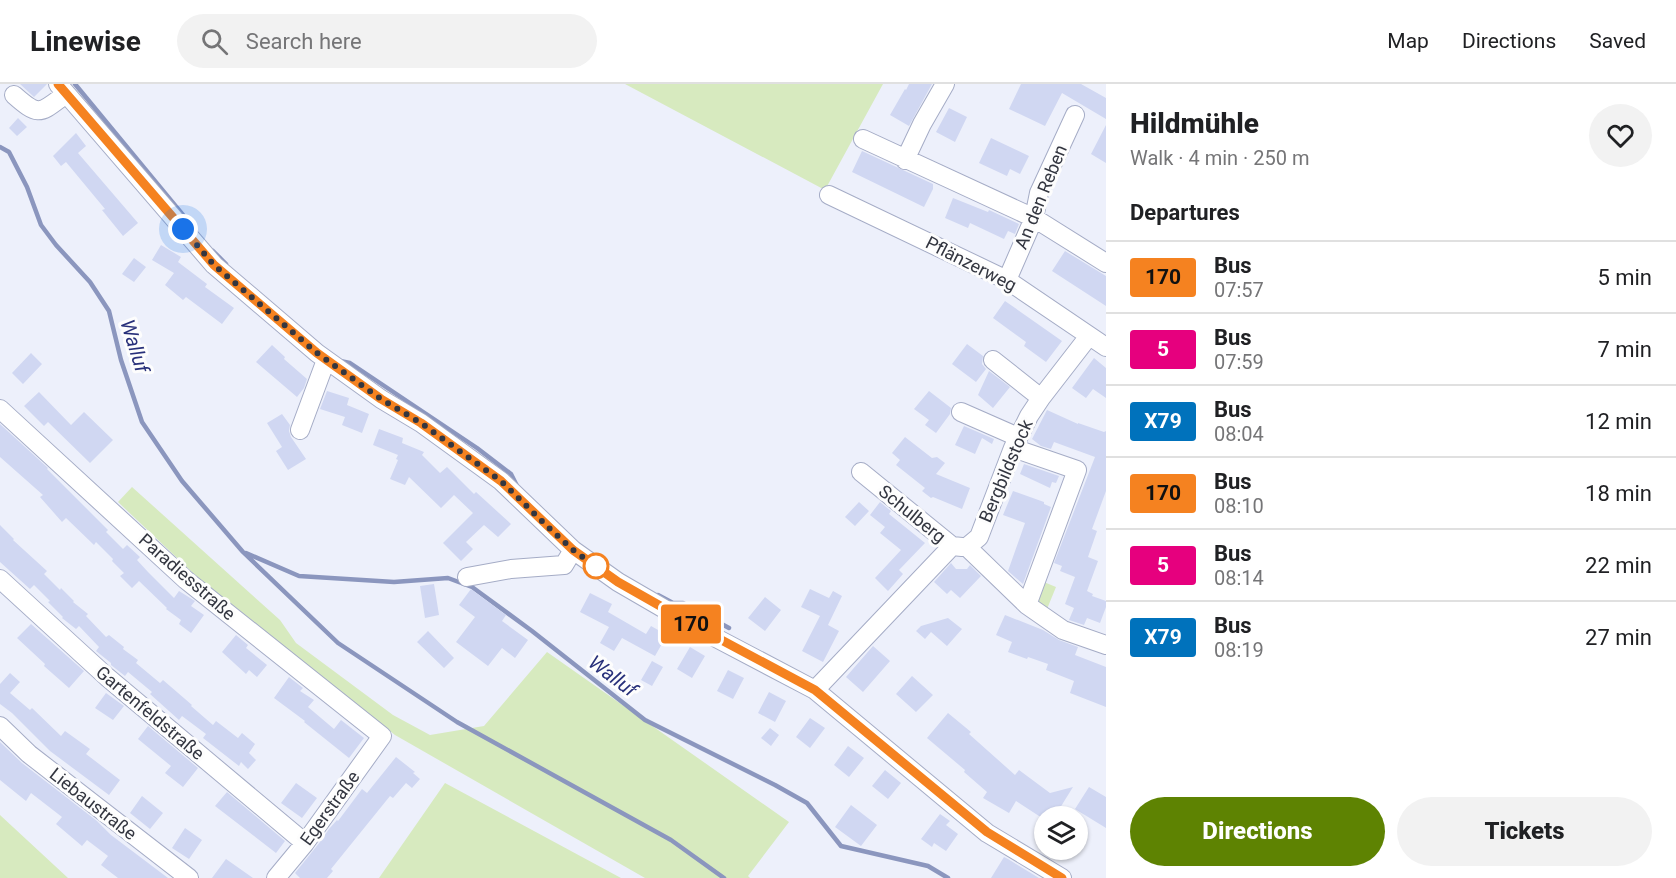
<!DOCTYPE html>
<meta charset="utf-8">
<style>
:root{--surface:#fff;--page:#f2f2f2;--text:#202124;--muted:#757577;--line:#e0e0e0;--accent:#5e8302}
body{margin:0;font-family:Roboto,sans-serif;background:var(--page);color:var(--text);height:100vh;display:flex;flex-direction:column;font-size:22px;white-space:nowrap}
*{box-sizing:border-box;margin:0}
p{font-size:20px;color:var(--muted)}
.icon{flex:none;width:33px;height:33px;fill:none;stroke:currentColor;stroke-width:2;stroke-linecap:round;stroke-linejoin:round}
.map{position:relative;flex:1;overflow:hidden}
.drawer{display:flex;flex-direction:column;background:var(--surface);width:570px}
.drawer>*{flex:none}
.badge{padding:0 12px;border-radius:4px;font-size:21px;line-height:39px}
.controls{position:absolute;left:1034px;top:722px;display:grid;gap:12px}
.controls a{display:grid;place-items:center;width:54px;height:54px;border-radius:50%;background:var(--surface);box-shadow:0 2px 4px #0004;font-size:30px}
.you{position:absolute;width:30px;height:30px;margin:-15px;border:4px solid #fff;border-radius:50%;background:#1a73e8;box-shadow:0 0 0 9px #1a73e833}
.map>.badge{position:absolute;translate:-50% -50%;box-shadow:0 0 0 3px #fff}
h2{padding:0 24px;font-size:22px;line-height:54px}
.round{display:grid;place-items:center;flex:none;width:63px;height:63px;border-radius:32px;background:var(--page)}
.overview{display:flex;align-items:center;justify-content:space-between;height:102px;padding:0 24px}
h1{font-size:28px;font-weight:800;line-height:45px}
.cta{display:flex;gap:12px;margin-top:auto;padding:12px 24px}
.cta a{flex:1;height:69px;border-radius:36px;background:var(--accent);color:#fff;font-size:24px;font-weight:800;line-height:69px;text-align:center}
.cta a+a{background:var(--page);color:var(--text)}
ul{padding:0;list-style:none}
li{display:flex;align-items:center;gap:18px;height:72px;padding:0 24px;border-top:2px solid var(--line)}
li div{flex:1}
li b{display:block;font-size:22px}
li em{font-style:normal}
li .badge{min-width:66px;font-weight:700;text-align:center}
header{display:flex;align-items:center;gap:36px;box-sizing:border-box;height:84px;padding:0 30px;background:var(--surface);border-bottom:2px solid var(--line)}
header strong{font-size:28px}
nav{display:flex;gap:33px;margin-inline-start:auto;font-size:21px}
.search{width:420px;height:54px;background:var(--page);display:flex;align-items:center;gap:15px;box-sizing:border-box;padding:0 21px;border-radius:33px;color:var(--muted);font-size:22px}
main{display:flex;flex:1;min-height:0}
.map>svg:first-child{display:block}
.green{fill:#d7eabf}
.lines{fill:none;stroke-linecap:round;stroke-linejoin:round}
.stream{stroke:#8b96be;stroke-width:4.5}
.building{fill:#d0d7f2}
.minor-casing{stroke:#a5acc6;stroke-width:20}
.minor{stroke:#fff;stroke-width:18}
.line-casing{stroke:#fff;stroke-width:14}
.line{stroke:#f58220;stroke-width:9}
.walk{stroke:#333640;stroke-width:6;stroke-dasharray:0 10.8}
.stop-dot{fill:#fff;stroke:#f58220;stroke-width:3}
.labels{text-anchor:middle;stroke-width:6;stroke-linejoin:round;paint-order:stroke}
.street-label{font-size:18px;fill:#333640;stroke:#fdfdfd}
.water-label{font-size:20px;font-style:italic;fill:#28307a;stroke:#fdfdfd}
</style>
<header>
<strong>Linewise</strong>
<div class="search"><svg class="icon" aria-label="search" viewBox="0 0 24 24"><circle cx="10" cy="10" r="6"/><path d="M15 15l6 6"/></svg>Search here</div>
<nav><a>Map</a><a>Directions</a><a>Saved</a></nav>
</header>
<main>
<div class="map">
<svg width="1106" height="794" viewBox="0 0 1106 794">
<rect width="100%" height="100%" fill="#edf0fb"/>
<path class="green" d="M625 0H883L825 106Z
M132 403 280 536 296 559 393 631 430 651 484 642 547 568 789 738 748 792 750 794H645L395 651 195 491 118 418Z
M1039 496 1056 503 1047 525 1030 518Z
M445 699 621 794H379Z
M0 731 68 794H0Z"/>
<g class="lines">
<path class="stream" d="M75 0 183 131
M0 63 9 68 27 103 41 141 56 161 90 198 109 227 121 276 142 338 182 397 243 468 338 559 457 638 671 756 724 794
M213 167 226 180
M340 277 350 279 477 364 511 390 517 402
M246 469 299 492 394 498 448 494 472 503 532 547 645 636 775 701 807 719 841 762 928 782 948 794
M658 511 673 519H683L729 544"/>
</g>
<path class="building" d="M20 0H47L34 13Z
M909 0H932L909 42 890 31 905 5 906 6Z
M1021 0H1081L1106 14V35L1062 9 1045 42 1009 25Z
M949 24 967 33 955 58 936 48Z
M18 34 27 43 17 52 9 44Z
M1106 41V79L1091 70Z
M76 49 86 62 78 69 138 139 123 152 102 126 105 125 66 78 61 82 53 72Z
M991 54 1029 72 1020 90 1010 85 1007 92 979 79Z
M862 67 933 100V105L924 123 852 88Z
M953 114 988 128 989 126 1019 140 1015 150 1008 147 1004 155 970 139 968 144 945 134Z
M161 161 181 173 178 178 207 200 205 203 234 224 222 240 186 213 183 216 165 201 174 189 152 176Z
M1065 167 1106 192V222L1052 187Z
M134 174 146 183 134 198 122 190Z
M1005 217 1062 257 1046 278 1024 262 1026 258 993 234Z
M967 260 983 272 982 280 986 285 976 298 952 280Z
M272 261 285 273 284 275 307 295 304 304 297 313 256 278Z
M31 269 42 280 23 300 12 289Z
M1094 274 1106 284V314L1093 305 1086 314 1072 304Z
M989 287 1010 303 993 324 978 311Z
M327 307 349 314 347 321 369 330 362 349 342 341 345 333 320 325Z
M929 307 951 324 950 330 936 349 925 341 929 336 914 325Z
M39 308 71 341 84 328 113 356 90 379 48 338 44 342 24 322Z
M1047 326 1078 340V339L1104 348 1106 347V407L1092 445 1097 447 1088 473 1098 477 1087 507 1093 510 1092 512 1106 517V523L1100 539 1087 534 1084 541 1069 536 1074 524 1065 520 1075 493 1060 487 1062 482 1054 479 1095 373 1054 358 1051 365 1041 362 1032 355Z
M282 330 290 341 289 347 291 353 306 375 288 386 276 367 282 363 267 339Z
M0 340 48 384 47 385 108 446 106 448 123 465 127 461 140 473 137 476 148 488 174 514 179 507 195 517 191 522 204 531 191 549 179 540 181 536 166 525 167 524 139 497 132 504 120 492 124 489 112 477 113 475 96 458 94 461 66 434 62 438 40 413 43 411 0 373Z
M964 342 994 355 992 360 982 354 975 370 955 361Z
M379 345 403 354 402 359 424 368 422 371 440 389 447 383 474 410 476 408 511 440 498 453 484 441 466 458 473 465 461 477 443 459 473 429 454 411 441 424 409 393 405 401 390 395 398 376 396 375 398 371 373 361Z
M905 353 932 374 937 373 945 379 936 390 970 404 962 425 933 413 931 414 922 407 925 404 896 381 900 376 892 369Z
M1024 380 1059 392 1056 399 1052 398 1050 404 1020 390Z
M1013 407 1044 418V420L1051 423 1023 500 1008 487 1025 439 1003 431Z
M859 418 869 427 855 442 845 433Z
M880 418 891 427 889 430 925 459 899 486 903 490 888 507 875 494 901 466 880 449 885 443 870 431Z
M0 441 14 455 13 456 47 487 44 490 60 506 61 504 74 517 73 518 88 530 86 532 106 553 109 551 124 563 123 565 138 576 136 579 160 599 163 596 192 621 191 622 213 641 216 637 238 654 242 649 255 660 249 669 256 676 248 685 241 678 239 682 203 654 206 650 182 632 179 636 150 610 152 608 128 588 125 592 111 581V579L96 567 99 563 79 542 76 545 62 534 63 533 48 518 50 517 34 501 30 505 0 478Z
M951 479 956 485H967L970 481 981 492 960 514 951 506 947 510 934 498Z
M434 500 439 531 425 534 420 502Z
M471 505 506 531 502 537 528 556 515 574 502 564 488 582 456 558 475 533 459 521Z
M810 505 829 514 833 507 842 512 828 541 839 547 823 578 802 567 820 532 801 523Z
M590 509 612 520 608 528 646 550 651 542 667 551 655 572 622 554 614 567 600 559 609 543 580 528Z
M765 513 781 526 765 547 748 534Z
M1005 531 1043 546 1059 556 1078 563 1075 571 1106 583V623L1070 609 1074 597 1046 586 1048 580 1028 573 1027 575 1008 568 1012 558 996 551Z
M948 534 962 545 947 562 931 548 925 555 916 547 921 542Z
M31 540 84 587 69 604 44 582 45 580 17 554Z
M428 547 454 574 444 584 417 558Z
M236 551 248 561 246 564 267 581 257 593 249 586 246 590 222 568Z
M873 562 890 577 863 608 846 593Z
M690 563 705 572 692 594 677 585Z
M652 577 663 583 652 602 641 596Z
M728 586 744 594 733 615 717 607Z
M10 589 20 598 10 609 30 626 32 624 61 652 65 647 90 665 86 670 120 696 109 711 50 667 12 629 0 620V600Z
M912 592 933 611 916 628 896 610Z
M289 593 303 604 300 607 314 616 308 623 334 645 341 636 364 654 349 674 304 638 305 637 274 614Z
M769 608 786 617 775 638 758 629Z
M106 609 124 622 113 636 95 624Z
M948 629 971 648 969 650 1015 691 1019 686 1050 709 1073 703 1055 732H1039L1016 717 1009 729 983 714 987 708 964 688 965 686 927 654Z
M810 634 825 644 810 664 796 653Z
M148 642 198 684 183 703 165 689 171 682 138 655Z
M770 644 779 651 771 662 761 654Z
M0 658 22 679 97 737 111 751 168 794H118L101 781 108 772 87 756 82 762 56 740 62 733 31 709 26 717 0 696Z
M848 662 864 674 849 693 834 681Z
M396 673 415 688 413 689 420 695 412 704 406 699 393 714 390 712 331 785 333 787 327 794H300L295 789 320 758 329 745 337 736 338 737 362 705 367 709Z
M885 686 901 699 888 715 872 702Z
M296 699 317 714 302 734 281 719Z
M1089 703 1106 713V744L1075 725Z
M227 708 285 757 276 769 215 722Z
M142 712 163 729 150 745 130 729Z
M851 721 877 741 861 762 835 743Z
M940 730 950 737 946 741 958 750 946 767 934 759 932 763 921 755Z
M185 744 202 756 189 775 172 764Z
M1004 773 1008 775 1039 794H991Z
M226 775 253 794H212Z"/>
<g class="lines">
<g class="minor-casing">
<path id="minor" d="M58 0 214 181 317 269 381 315 421 339 501 397 573 466 618 498 699 545 815 606 987 749 1062 794
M14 11C40 34 40 29 66 10
M863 55 1034 134 1106 179
M905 76 922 40 945 0
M829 111 1007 196 1106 263
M1007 196 1034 134 1039 109 1075 31
M993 276 1041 314
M0 325 186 496 382 652 305 759 276 794
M961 328 1018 353
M300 346 326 276
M1013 364 1077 386 1027 521
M861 388 952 462 962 463
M967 463 979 453 1013 364 1029 332 1041 314 1089 252
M967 463 1027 521 1063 546 1106 561
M467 493 511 485 564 481 573 466
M0 495 107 593 305 759
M815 606 952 462
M0 642 29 670 189 794"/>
</g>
<use href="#minor" class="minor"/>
</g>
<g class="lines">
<g class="line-casing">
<path id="line" d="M58 0 214 181 317 269 381 315 421 339 501 397 573 466 618 498 699 544 815 606 987 748 1062 794"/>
</g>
<use href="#line" class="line"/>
<path class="walk" d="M183 145 214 181 317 269 381 315 421 339 501 397 548 443 573 466 598 484 596 482"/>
</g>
<circle class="stop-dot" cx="596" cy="482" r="12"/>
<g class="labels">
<g class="street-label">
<text transform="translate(1041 113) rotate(-68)" y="6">An den Reben</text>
<text transform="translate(971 180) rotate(27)" y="6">Pflänzerweg</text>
<text transform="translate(1006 387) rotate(-67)" y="6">Bergbildstock</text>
<text transform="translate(912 430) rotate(39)" y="6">Schulberg</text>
<text transform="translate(187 493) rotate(41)" y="6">Paradiesstraße</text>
<text transform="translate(150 629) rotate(40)" y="6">Gartenfeldstraße</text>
<text transform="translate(93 720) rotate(38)" y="6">Liebaustraße</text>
<text transform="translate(330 724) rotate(-54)" y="6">Egerstraße</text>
</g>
<g class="water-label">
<text transform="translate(135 262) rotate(73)" y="7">Walluf</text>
<text transform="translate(613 592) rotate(37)" y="7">Walluf</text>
</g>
</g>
</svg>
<div class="controls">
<a><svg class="icon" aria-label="layers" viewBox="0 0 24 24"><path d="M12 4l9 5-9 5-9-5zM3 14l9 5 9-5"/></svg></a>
</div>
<div class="you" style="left:183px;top:145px"></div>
<b class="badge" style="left:691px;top:540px;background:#f58220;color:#111">170</b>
</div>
<section class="drawer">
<div class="overview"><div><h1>Hildmühle</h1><p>Walk · 4 min · 250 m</p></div><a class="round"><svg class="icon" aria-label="heart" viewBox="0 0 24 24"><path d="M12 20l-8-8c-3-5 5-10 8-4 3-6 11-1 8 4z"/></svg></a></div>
<h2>Departures</h2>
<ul>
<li><span class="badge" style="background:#f58220;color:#111">170</span><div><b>Bus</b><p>07:57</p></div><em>5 min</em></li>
<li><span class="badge" style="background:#e6007e;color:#fff">5</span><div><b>Bus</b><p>07:59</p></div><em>7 min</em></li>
<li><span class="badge" style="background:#0072bc;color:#fff">X79</span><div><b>Bus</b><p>08:04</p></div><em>12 min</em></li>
<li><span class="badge" style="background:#f58220;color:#111">170</span><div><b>Bus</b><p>08:10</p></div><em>18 min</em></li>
<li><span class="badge" style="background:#e6007e;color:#fff">5</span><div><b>Bus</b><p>08:14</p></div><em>22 min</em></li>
<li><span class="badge" style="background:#0072bc;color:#fff">X79</span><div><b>Bus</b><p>08:19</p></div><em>27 min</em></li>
</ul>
<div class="cta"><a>Directions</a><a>Tickets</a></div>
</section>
</main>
